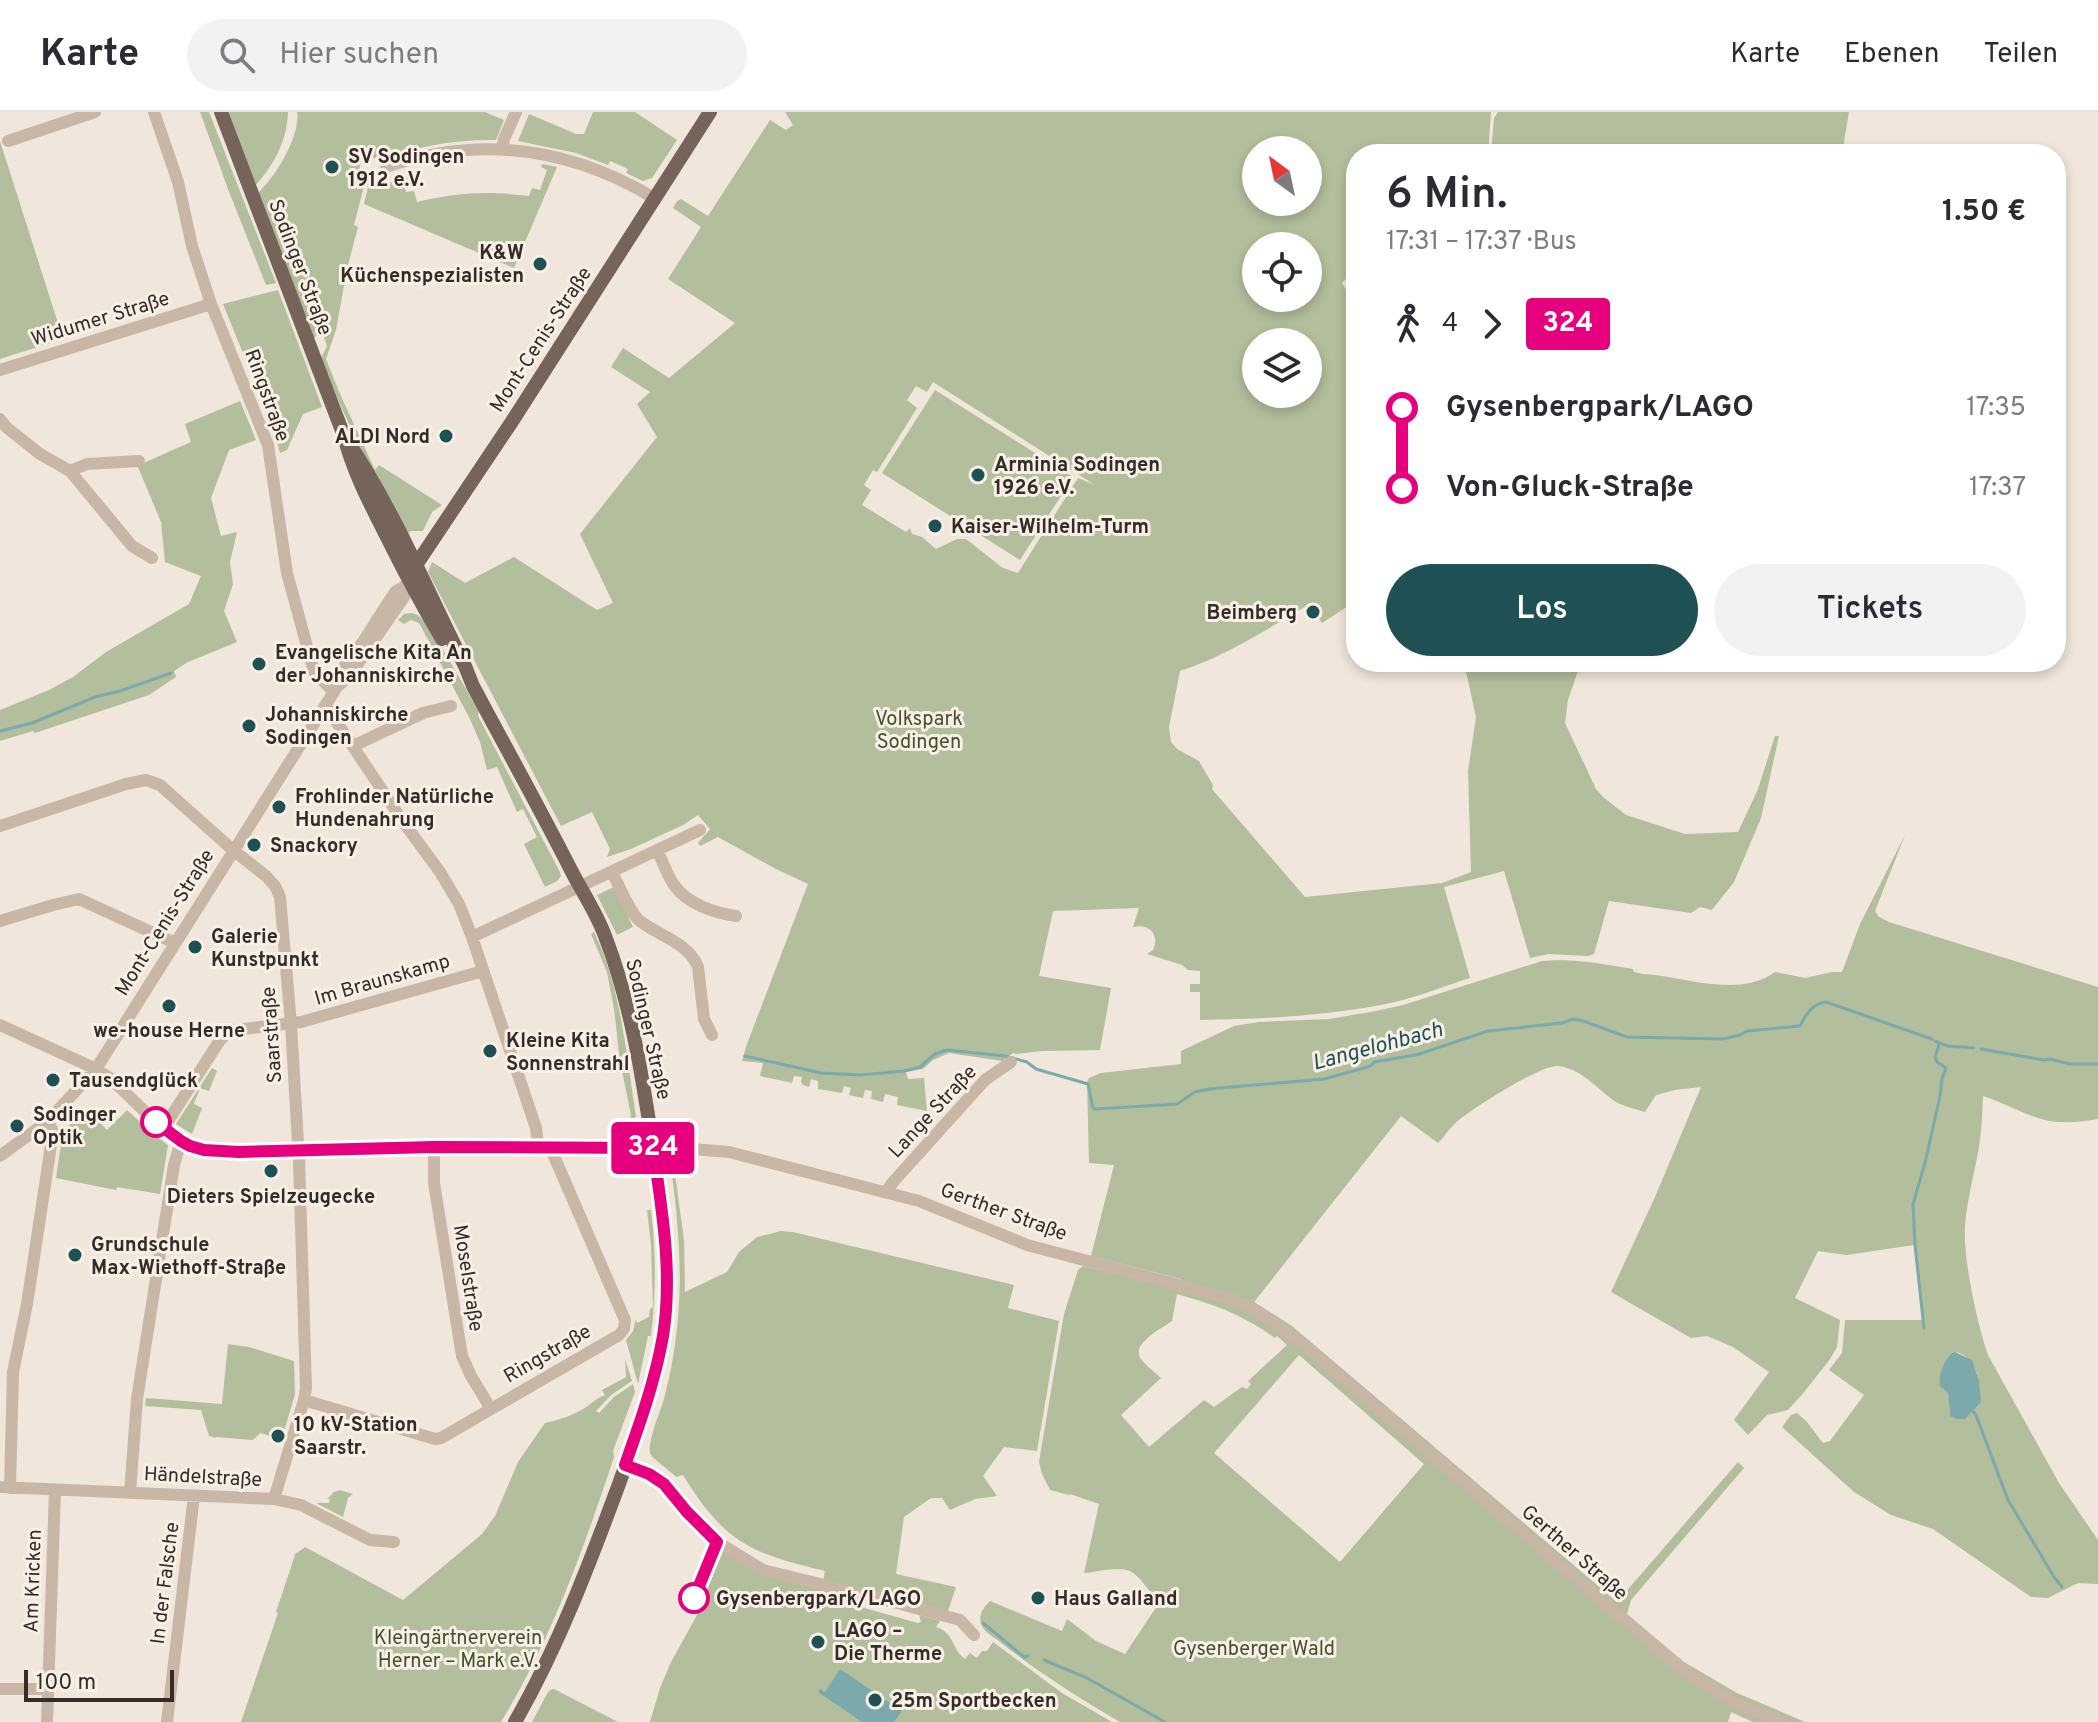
<!DOCTYPE html>
<html lang="de">
<meta charset="utf-8">
<style>
:root{--surface:#fff;--page:#f2f2f3;--text:#2b2b33;--muted:#7c7c81;--line:#e1e1e2;--accent:#1f5054}
body{margin:0;font-family:Overpass,sans-serif;background:var(--page);color:var(--text);height:100vh;display:flex;flex-direction:column;font-size:30px;white-space:nowrap}
*{box-sizing:border-box;margin:0}
p{font-size:26px;color:var(--muted)}
.icon{flex:none;width:44px;height:44px;fill:none;stroke:currentColor;stroke-width:2;stroke-linecap:round;stroke-linejoin:round}
.map{position:relative;flex:1;overflow:hidden}
.details{position:absolute;left:1346px;top:32px;width:720px;height:528px;display:flex;flex-direction:column;background:var(--surface);border-radius:32px;box-shadow:0 4px 12px #0003}
.details>*{flex:none}
.badge{padding:0 16px;border-radius:6px;font-size:28px;line-height:52px}
.needle{width:52px;rotate:327deg}
.fabs{position:absolute;left:1242px;top:24px;display:grid;gap:16px}
.fabs a{display:grid;place-items:center;width:80px;height:80px;border-radius:50%;background:var(--surface);box-shadow:0 4px 12px #0003;font-size:40px}
.scale{position:absolute;left:24px;bottom:20px;width:150px;box-sizing:border-box;padding-left:8px;border:4px solid #352c27;border-top:0;font-size:22px;line-height:28px;white-space:nowrap;color:#352c27;-webkit-text-stroke:6px #f8f0e7;paint-order:stroke}
.map>.badge{position:absolute;translate:-50% -50%;box-shadow:0 0 0 4px #fff}
.legs{display:flex;align-items:center;gap:12px;height:88px;padding:0 40px;font-size:26px}
.legs p{margin-inline-start:auto}
.overview{display:flex;align-items:center;justify-content:space-between;height:136px;padding:0 40px}
h1{font-size:44px;font-weight:600;line-height:60px}
.cta{display:flex;gap:16px;margin-top:auto;padding:16px 40px}
.cta a{flex:1;height:92px;border-radius:48px;background:var(--accent);color:#fff;font-size:32px;font-weight:600;line-height:92px;text-align:center}
.cta a+a{background:var(--page);color:var(--text)}
ul{padding:0 40px;list-style:none}
li{display:flex;align-items:center;gap:28px;height:80px;font-size:30px}
li i{display:grid;place-items:center;width:12px;height:100%;margin:0 10px;background:currentColor}
li i::after{content:'';width:20px;height:20px;margin:-10px;border:6px solid;border-radius:50%;background:var(--surface)}
li p{margin-inline-start:auto}
li:first-child i{background:linear-gradient(#0000 50%,currentColor 0)}
li:last-child i{background:linear-gradient(currentColor 50%,#0000 0)}
header{display:flex;align-items:center;gap:48px;box-sizing:border-box;height:112px;padding:0 40px;background:var(--surface);border-bottom:2px solid var(--line)}
header strong{font-size:38px}
nav{display:flex;gap:44px;margin-inline-start:auto;font-size:28px}
.search{width:560px;height:72px;background:var(--page);display:flex;align-items:center;gap:20px;box-sizing:border-box;padding:0 28px;border-radius:44px;color:var(--muted);font-size:30px}
.map>svg:first-child{display:block}
.green{fill:#b3be9c;fill-rule:evenodd}
.water{fill:#7ba9ac}
.lines{fill:none;stroke-linecap:round;stroke-linejoin:round}
.stream{stroke:#7ba9ac;stroke-width:3}
.minor{stroke:#c8b6a7;stroke-width:12}
.major{stroke:#766359;stroke-width:14}
.line-1-casing{stroke:#fff;stroke-width:18}
.line-1{stroke:#e6007e;stroke-width:12}
.poi-dot{fill:#1f5054;stroke:#f8f0e7;stroke-width:3}
.stop-1-dot{fill:#fff;stroke:#e6007e;stroke-width:4}
.labels{text-anchor:middle;stroke-width:6;stroke-linejoin:round;paint-order:stroke}
.poi-label{font-size:20px;font-weight:bold;fill:#352c27;stroke:#f8f0e7;text-anchor:start}
.street-label{font-size:20px;fill:#352c27;stroke:#f8f0e7}
.park-label{font-size:20px;fill:#44512d;stroke:#f8f0e7}
.stop-label{font-size:20px;font-weight:bold;fill:#352c27;stroke:#f8f0e7;text-anchor:start}
.water-label{font-size:22px;font-style:italic;fill:#1f5054;stroke:#f8f0e7}
</style>
<header>
<strong>Karte</strong>
<div class="search"><svg class="icon" aria-label="search" viewBox="0 0 24 24"><circle cx="10" cy="10" r="6"/><path d="M15 15l6 6"/></svg>Hier suchen</div>
<nav><a>Karte</a><a>Ebenen</a><a>Teilen</a></nav>
</header>
<div class="map">
<svg width="2098" height="1610" viewBox="0 0 2098 1610">
<rect width="100%" height="100%" fill="#f0e6db"/>
<path class="green" d="M200 0H209L276 171 266 173 228 77Z
M227 0H288C287 29 274 53 255 74Z
M297 0H485L504 8 496 28C455 27 415 35 377 48V47L363 43 359 58 365 60 364 74 354 113 358 115 347 157 336 218 326 247 340 282 375 358 379 353 442 393 432 400 423 419H411L406 423C373 364 346 310 321 246L327 234 321 216 314 227 258 81C275 66 301 23 297 0Z
M593 0H635L677 28 652 66 643 69 626 61 628 57 610 49 608 53 576 41 518 29 529 2 576 22H584Z
M785 0H1491L1488 42H1356V156L1342 171 1356 195V489L1322 511 1308 493C1267 517 1226 544 1180 559L1169 615 1171 630 1177 637 1199 649 1213 673 1212 677 1305 785 1442 771 1471 760 1468 659 1476 605 1464 550H1581L1568 588 1565 611 1596 677 1603 685 1626 703 1685 722 1738 720 1758 677 1775 624H1779L1761 706 1734 770 1712 798 1700 795 1691 801 1609 789 1594 842 1588 844 1549 842 1530 846 1504 759 1444 775 1470 866C1445 874 1420 884 1395 890 1330 904 1265 907 1200 908V880H1190V872H1200V859L1188 858 1182 853 1147 842 1153 838C1160 822 1149 811 1133 815L1139 796 1053 799 1039 864 1111 876 1100 938 1043 939 1016 942 1013 941 1002 949 949 941 933 948 923 957 906 960 908 967 924 966 927 999 897 993 898 985 885 982 883 990 871 987 872 979 865 978 863 986 849 983 851 976 844 974 842 981 818 977V969L811 967 809 975 803 973 801 970 802 965 794 964 792 971 760 964 763 951 742 949 747 932 808 772 776 757 718 725 700 734 698 731 710 717 698 703 683 713 631 737 607 745 610 737 592 700 561 714 428 460 432 450 465 471 514 445 597 498 613 491 580 422 657 325 637 292 650 280 611 255 623 236 669 266 735 211 668 167 701 115 673 96 677 89 681 87 708 104 770 8 786 18 793 13ZM1308 38V90H1256V38ZM1308 134V186H1256V134ZM1256 230H1308V282H1256ZM933 270 1095 373 1078 366 1018 461 1003 456 966 427H957L936 437 922 425 912 422 910 416 906 420 862 393 871 378 864 373 873 358 877 360 917 296 907 288 916 274 927 280Z
M1498 0H1849L1842 42H1491L1494 6Z
M0 29 63 227 0 247Z
M542 52 557 55 514 156 364 92 372 58 375 59V66L380 74 410 64 411 68 403 70 406 80 414 79 417 90C459 80 487 79 529 84L532 76 540 78 547 58 541 55Z
M278 178 322 295 303 302 287 338 280 341 274 317 223 192Z
M935 278 1073 365 1020 448 882 361Z
M240 289 256 328 229 338 211 386 221 424 237 420 230 450 233 472 224 499 237 530 188 550 174 559 176 565 149 583 35 621 33 619 0 629V598L49 578 73 565 106 540 189 492 201 464 165 450 161 410 138 355 141 352 191 330 185 312Z
M411 501 418 503 423 508 425 507 479 599 478 604 560 760 561 764 557 769 545 775 524 732 537 725 523 697 517 700 497 655 487 658 480 630 469 605 419 511 411 508 404 512 398 508 404 502Z
M1905 723 1875 799 1879 805 1889 810 2098 875V1007C2081 1010 2062 1012 2045 1008 2025 1003 2004 991 1983 984 1982 999 1982 1014 1980 1028 1976 1057 1967 1085 1965 1114 1963 1147 1977 1211 1988 1243L2059 1371 2098 1428V1472L2078 1471 2048 1486 2031 1485 1933 1417 1891 1403 1854 1380 1782 1315 1791 1303 1797 1301 1807 1310 1823 1331 1830 1329 1864 1283 1829 1258 1842 1241 1845 1208H1922L1914 1133 1847 1143 1818 1139 1795 1186 1840 1208 1837 1235 1830 1247 1805 1279 1788 1298 1767 1303 1748 1323 1734 1308 1769 1260 1733 1235 1707 1224 1691 1226 1611 1180 1655 1085 1701 975 1675 978 1656 983 1645 1000C1636 997 1625 995 1616 990 1598 978 1581 956 1558 954 1542 952 1473 996 1459 1008 1451 1014 1445 1024 1438 1031L1401 1004 1254 1190 1292 1214 1617 1490 1738 1350 1744 1356 1631 1488 1627 1502 1684 1550 1737 1581 1805 1610H1753L1731 1600 1728 1610H1120C1079 1586 1041 1562 1004 1533 997 1527 983 1520 981 1512 978 1503 984 1495 990 1489L1062 1519 1067 1507 1096 1529 1125 1542 1159 1491C1151 1482 1142 1467 1132 1460 1122 1453 1096 1460 1084 1461L1099 1392 1070 1382 1069 1383 1050 1378 1042 1362 1039 1350 1064 1202 1078 1158 1083 1154 1177 1177 1181 1167 1091 1144 1114 1053 1089 1051 1087 970 1089 966 1101 961 1181 952V939L1234 914 1259 910 1329 907 1376 899 1403 893 1542 849C1573 846 1603 852 1633 857L1634 860 1643 862C1684 864 1737 887 1775 860L1805 866 1832 860H1842L1860 812ZM1177 1182C1216 1193 1241 1202 1275 1226L1277 1224 1287 1233 1248 1269 1251 1272 1247 1277 1242 1275 1214 1295 1204 1288 1149 1335 1121 1303 1161 1266C1155 1260 1146 1254 1141 1247 1130 1232 1161 1217 1172 1209ZM1956 1240C1981 1247 1981 1276 1975 1297L1969 1300 1950 1304 1948 1281ZM1299 1243 1424 1352 1340 1450 1214 1341Z
M614 775 633 815 617 823 597 783Z
M594 820C622 879 626 942 636 1005L634 1006C632 1020 622 1023 609 1025L629 1014 631 1003 620 949 614 897 607 860 591 822Z
M212 956 217 959 209 979 200 976 194 992 202 996 192 1022 176 1012Z
M127 998 153 1022 168 1033 160 1082 117 1075 116 1078 56 1066 63 1019 84 999 89 1004 92 1002 107 1018Z
M674 1055 684 1128 685 1180 727 1160 739 1140 757 1125 781 1119 793 1120 1014 1173 1008 1196 1059 1209 1037 1339 1004 1335 983 1364 997 1384 975 1387 950 1398 942 1386H931L904 1405 896 1462 956 1475 948 1499 823 1469 825 1459C750 1441 725 1431 683 1363L676 1365C671 1359 651 1346 650 1341 648 1327 660 1301 664 1287 667 1274 671 1259 673 1245 684 1181 680 1127 672 1062Z
M647 1098H651C656 1140 656 1181 651 1224H648L638 1272 626 1228 633 1219 636 1207 637 1211 649 1205 650 1197 653 1195 651 1132Z
M228 1232 249 1235 294 1249 295 1282 283 1323 275 1321 273 1325 260 1321 253 1328 216 1325V1326L209 1324 201 1298 145 1294 146 1286 222 1292Z
M625 1247 632 1269 611 1283 596 1299 599 1301 614 1285 633 1272 635 1280 613 1339 614 1345C584 1436 551 1528 501 1610H241L278 1501 276 1500 296 1440 297 1441 305 1435 403 1488 482 1422 495 1404 518 1350 545 1311C559 1308 571 1304 583 1297 591 1292 595 1287 605 1283L602 1278 626 1265Z
M340 1378 353 1382 348 1386 343 1405 316 1391H329L330 1387H327L334 1380Z
M719 1437 840 1481 843 1490 918 1511 921 1510 919 1503 940 1509 936 1515C955 1521 951 1537 965 1547L970 1541 977 1546 982 1539H987L993 1530 1062 1581 1112 1610H650L660 1576 671 1550 702 1494V1489L720 1446Z
M552 1577H554L618 1610H532L548 1580Z"/>
<path class="water" d="M1955 1240 1972 1248 1979 1269 1981 1290 1965 1307H1957L1950 1304 1948 1281 1940 1274C1938 1263 1945 1244 1955 1240Z
M840 1557 902 1599 894 1610H862L818 1580 820 1577 825 1580Z"/>
<g class="lines">
<path class="stream" d="M0 619 32 611 95 585 120 579 171 561
M1935 929 1948 934 1974 936
M1981 937 2044 948 2050 947 2070 952H2098
M745 944 821 961 860 963 904 959 920 955 935 942 947 938 1005 944 1027 950 1036 957 1088 972 1093 996 1096 997 1177 992 1195 980 1209 977 1324 967 1371 954 1374 950 1416 943 1488 919 1562 911 1573 907 1583 909 1627 925 1723 927 1740 923 1747 919 1800 914C1806 902 1812 892 1826 890L1932 927
M1924 1216 1915 1133 1913 1092 1925 1051 1940 984 1942 967 1946 956 1937 950 1935 945 1939 933 1937 930
M1972 1298 1976 1303 2008 1388 2054 1465 2062 1475
M983 1511 1024 1545 1028 1544
M1044 1548 1087 1566 1165 1610"/>
<path class="minor" d="M154 0 178 70 192 134 211 192 268 333 287 461 314 560 334 580
M8 29 95 0
M502 37 504 27 516 0
M386 55C480 23 569 35 654 86
M0 258 211 192
M0 307 6 315 40 342 70 359 132 434 152 446
M70 359 87 352 139 349
M337 575C339 555 354 543 365 527 375 511 385 495 396 479L404 475 407 470
M326 594 404 711 440 760 459 792 472 825 536 1016 538 1035
M353 634 423 601 451 594
M0 714 126 672 146 668 160 673 234 739 266 764 275 774 280 785 291 912 299 1048 306 1276 304 1288 274 1387
M657 738C663 750 667 763 674 773 687 792 715 801 736 804
M612 760C619 773 629 800 640 809 659 824 688 830 698 855L704 907 712 923
M0 809 53 793 79 787 175 831
M472 825 700 718
M0 913 96 957 110 966 163 1017 181 1029 204 1038 239 1040 434 1035H555L680 1036 729 1040 919 1089 1027 1133 1232 1187 1257 1199 1306 1235 1684 1559 1732 1589 1780 1610
M163 1017 220 928 227 921 236 918 301 910 483 859
M434 1035V1071L462 1244 471 1264 491 1297
M0 1044 48 1009 96 957 337 575 350 563 404 485V475
M886 1080 893 1070 985 968 1011 950
M304 1288 435 1327 441 1326 619 1223 624 1217 625 1208 550 1035
M625 1353 649 1362 664 1372 687 1400 717 1430 763 1458 886 1488 960 1508 974 1523
M0 1375 274 1387 301 1393 370 1428 394 1430
M10 1376 13 1260 27 1192 53 1020 48 1009
M130 1381 137 1287 174 1053 181 1029
M0 1577H48
M47 1610 55 1378
M167 1610 194 1384"/>
<path class="major" d="M221 0 344 324C354 363 373 397 391 433 407 465 424 496 442 527
M344 324C393 395 426 477 465 554L473 574C506 636 540 697 572 760 583 781 597 802 605 824 632 894 643 969 654 1042 662 1102 672 1162 663 1222 656 1274 636 1324 619 1372 589 1453 558 1535 515 1610
M412 459 511 311 710 0"/>
</g>
<g class="lines">
<g class="line-1-casing">
<path id="line-1" d="M156 1010 181 1029 190 1034 204 1038 239 1040 434 1035 653 1036C662 1098 673 1162 663 1224 655 1269 640 1311 625 1353L649 1362 664 1372 687 1400 717 1430 694 1486"/>
</g>
<use href="#line-1" class="line-1"/>
</g>
<g class="poi-dot">
<circle cx="332" cy="55" r="8"/>
<circle cx="540" cy="152" r="8"/>
<circle cx="446" cy="324" r="8"/>
<circle cx="978" cy="363" r="8"/>
<circle cx="935" cy="414" r="8"/>
<circle cx="1313" cy="500" r="8"/>
<circle cx="259" cy="552" r="8"/>
<circle cx="249" cy="614" r="8"/>
<circle cx="279" cy="695" r="8"/>
<circle cx="254" cy="733" r="8"/>
<circle cx="195" cy="835" r="8"/>
<circle cx="169" cy="894" r="8"/>
<circle cx="490" cy="939" r="8"/>
<circle cx="53" cy="968" r="8"/>
<circle cx="17" cy="1014" r="8"/>
<circle cx="271" cy="1059" r="8"/>
<circle cx="75" cy="1143" r="8"/>
<circle cx="278" cy="1324" r="8"/>
<circle cx="1038" cy="1486" r="8"/>
<circle cx="818" cy="1530" r="8"/>
<circle cx="875" cy="1588" r="8"/>
</g>
<g class="stop-1-dot">
<circle cx="156" cy="1010" r="14"/>
<circle cx="694" cy="1486" r="14"/>
</g>
<g class="labels">
<g class="poi-label">
<text x="348" y="51">SV Sodingen<tspan x="348" dy="23">1912 e.V.</tspan></text>
<text x="524" y="147" text-anchor="end">K&amp;W<tspan x="524" dy="23">Küchenspezialisten</tspan></text>
<text x="430" y="331" text-anchor="end">ALDI Nord</text>
<text x="994" y="359">Arminia Sodingen<tspan x="994" dy="23">1926 e.V.</tspan></text>
<text x="951" y="421">Kaiser-Wilhelm-Turm</text>
<text x="1297" y="507" text-anchor="end">Beimberg</text>
<text x="275" y="547">Evangelische Kita An<tspan x="275" dy="23">der Johanniskirche</tspan></text>
<text x="265" y="609">Johanniskirche<tspan x="265" dy="23">Sodingen</tspan></text>
<text x="295" y="691">Frohlinder Natürliche<tspan x="295" dy="23">Hundenahrung</tspan></text>
<text x="270" y="740">Snackory</text>
<text x="211" y="831">Galerie<tspan x="211" dy="23">Kunstpunkt</tspan></text>
<text x="169" y="925" text-anchor="middle">we-house Herne</text>
<text x="506" y="935">Kleine Kita<tspan x="506" dy="23">Sonnenstrahl</tspan></text>
<text x="69" y="975">Tausendglück</text>
<text x="33" y="1009">Sodinger<tspan x="33" dy="23">Optik</tspan></text>
<text x="271" y="1091" text-anchor="middle">Dieters Spielzeugecke</text>
<text x="91" y="1139">Grundschule<tspan x="91" dy="23">Max-Wiethoff-Straße</tspan></text>
<text x="294" y="1319">10 kV-Station<tspan x="294" dy="23">Saarstr.</tspan></text>
<text x="1054" y="1493">Haus Galland</text>
<text x="834" y="1525">LAGO –<tspan x="834" dy="23">Die Therme</tspan></text>
<text x="891" y="1595">25m Sportbecken</text>
</g>
<g class="street-label">
<text transform="translate(301 155) rotate(69)" y="7">Sodinger Straße</text>
<text transform="translate(100 206) rotate(-17)" y="7">Widumer Straße</text>
<text transform="translate(540 227) rotate(-57)" y="7">Mont-Cenis-Straße</text>
<text transform="translate(268 283) rotate(70)" y="7">Ringstraße</text>
<text transform="translate(164 810) rotate(-58)" y="7">Mont-Cenis-Straße</text>
<text transform="translate(382 867) rotate(-16)" y="7">Im Braunskamp</text>
<text transform="translate(649 917) rotate(77)" y="7">Sodinger Straße</text>
<text transform="translate(271 923) rotate(-94)" y="7">Saarstraße</text>
<text transform="translate(932 999) rotate(-47)" y="7">Lange Straße</text>
<text transform="translate(1004 1099) rotate(20)" y="7">Gerther Straße</text>
<text transform="translate(469 1166) rotate(81)" y="7">Moselstraße</text>
<text transform="translate(547 1241) rotate(-30)" y="7">Ringstraße</text>
<text transform="translate(203 1364) rotate(3)" y="7">Händelstraße</text>
<text transform="translate(1575 1440) rotate(41)" y="7">Gerther Straße</text>
<text transform="translate(32 1469) rotate(-88)" y="7">Am Kricken</text>
<text transform="translate(164 1471) rotate(-83)" y="7">In der Falsche</text>
</g>
<g class="park-label">
<text x="919" y="613">Volkspark<tspan x="919" dy="23">Sodingen</tspan></text>
<text x="458" y="1532">Kleingärtnerverein<tspan x="458" dy="23">Herner – Mark e.V.</tspan></text>
<text x="1254" y="1543">Gysenberger Wald</text>
</g>
<g class="stop-label">
<text x="716" y="1493">Gysenbergpark/LAGO</text>
</g>
<g class="water-label">
<text transform="translate(1377 933) rotate(-15)" y="8">Langelohbach</text>
</g>
</g>
</svg>
<div class="fabs">
<a><svg class="needle" viewBox="-14 -14 28 28"><path d="M0-13l5 13h-10z" fill="#e53935"/><path d="M0 13l5-13h-10z" fill="#7c7c81"/></svg></a>
<a><svg class="icon" aria-label="locate" viewBox="0 0 24 24"><circle cx="12" cy="12" r="6"/><path d="M12 2v4M12 18v4M2 12h4M18 12h4"/></svg></a>
<a><svg class="icon" aria-label="layers" viewBox="0 0 24 24"><path d="M12 4l9 5-9 5-9-5zM3 14l9 5 9-5"/></svg></a>
</div>
<div class="scale">100 m</div>
<b class="badge" style="left:653px;top:1036px;background:#e6007e;color:#fff">324</b>
<section class="details">
<div class="overview"><div><h1>6 Min.</h1><p>17:31 – 17:37 · Bus</p></div><b>1.50 €</b></div>
<div class="legs"><svg class="icon" aria-label="walk" viewBox="0 0 24 24"><circle cx="13" cy="4" r="2"/><path d="M13 8l-2 6 4 7M11 14l-3 7M7 12l3-4h3l4 4"/></svg>4<svg class="icon" aria-label="forward" viewBox="0 0 24 24"><path d="M9 5l7 7-7 7"/></svg><b class="badge" style="background:#e6007e;color:#fff">324</b></div>
<ul>
<li><i style="color:#e6007e"></i><b>Gysenbergpark/LAGO</b><p>17:35</p></li>
<li><i style="color:#e6007e"></i><b>Von-Gluck-Straße</b><p>17:37</p></li>
</ul>
<div class="cta"><a>Los</a><a>Tickets</a></div>
</section>
</div>
